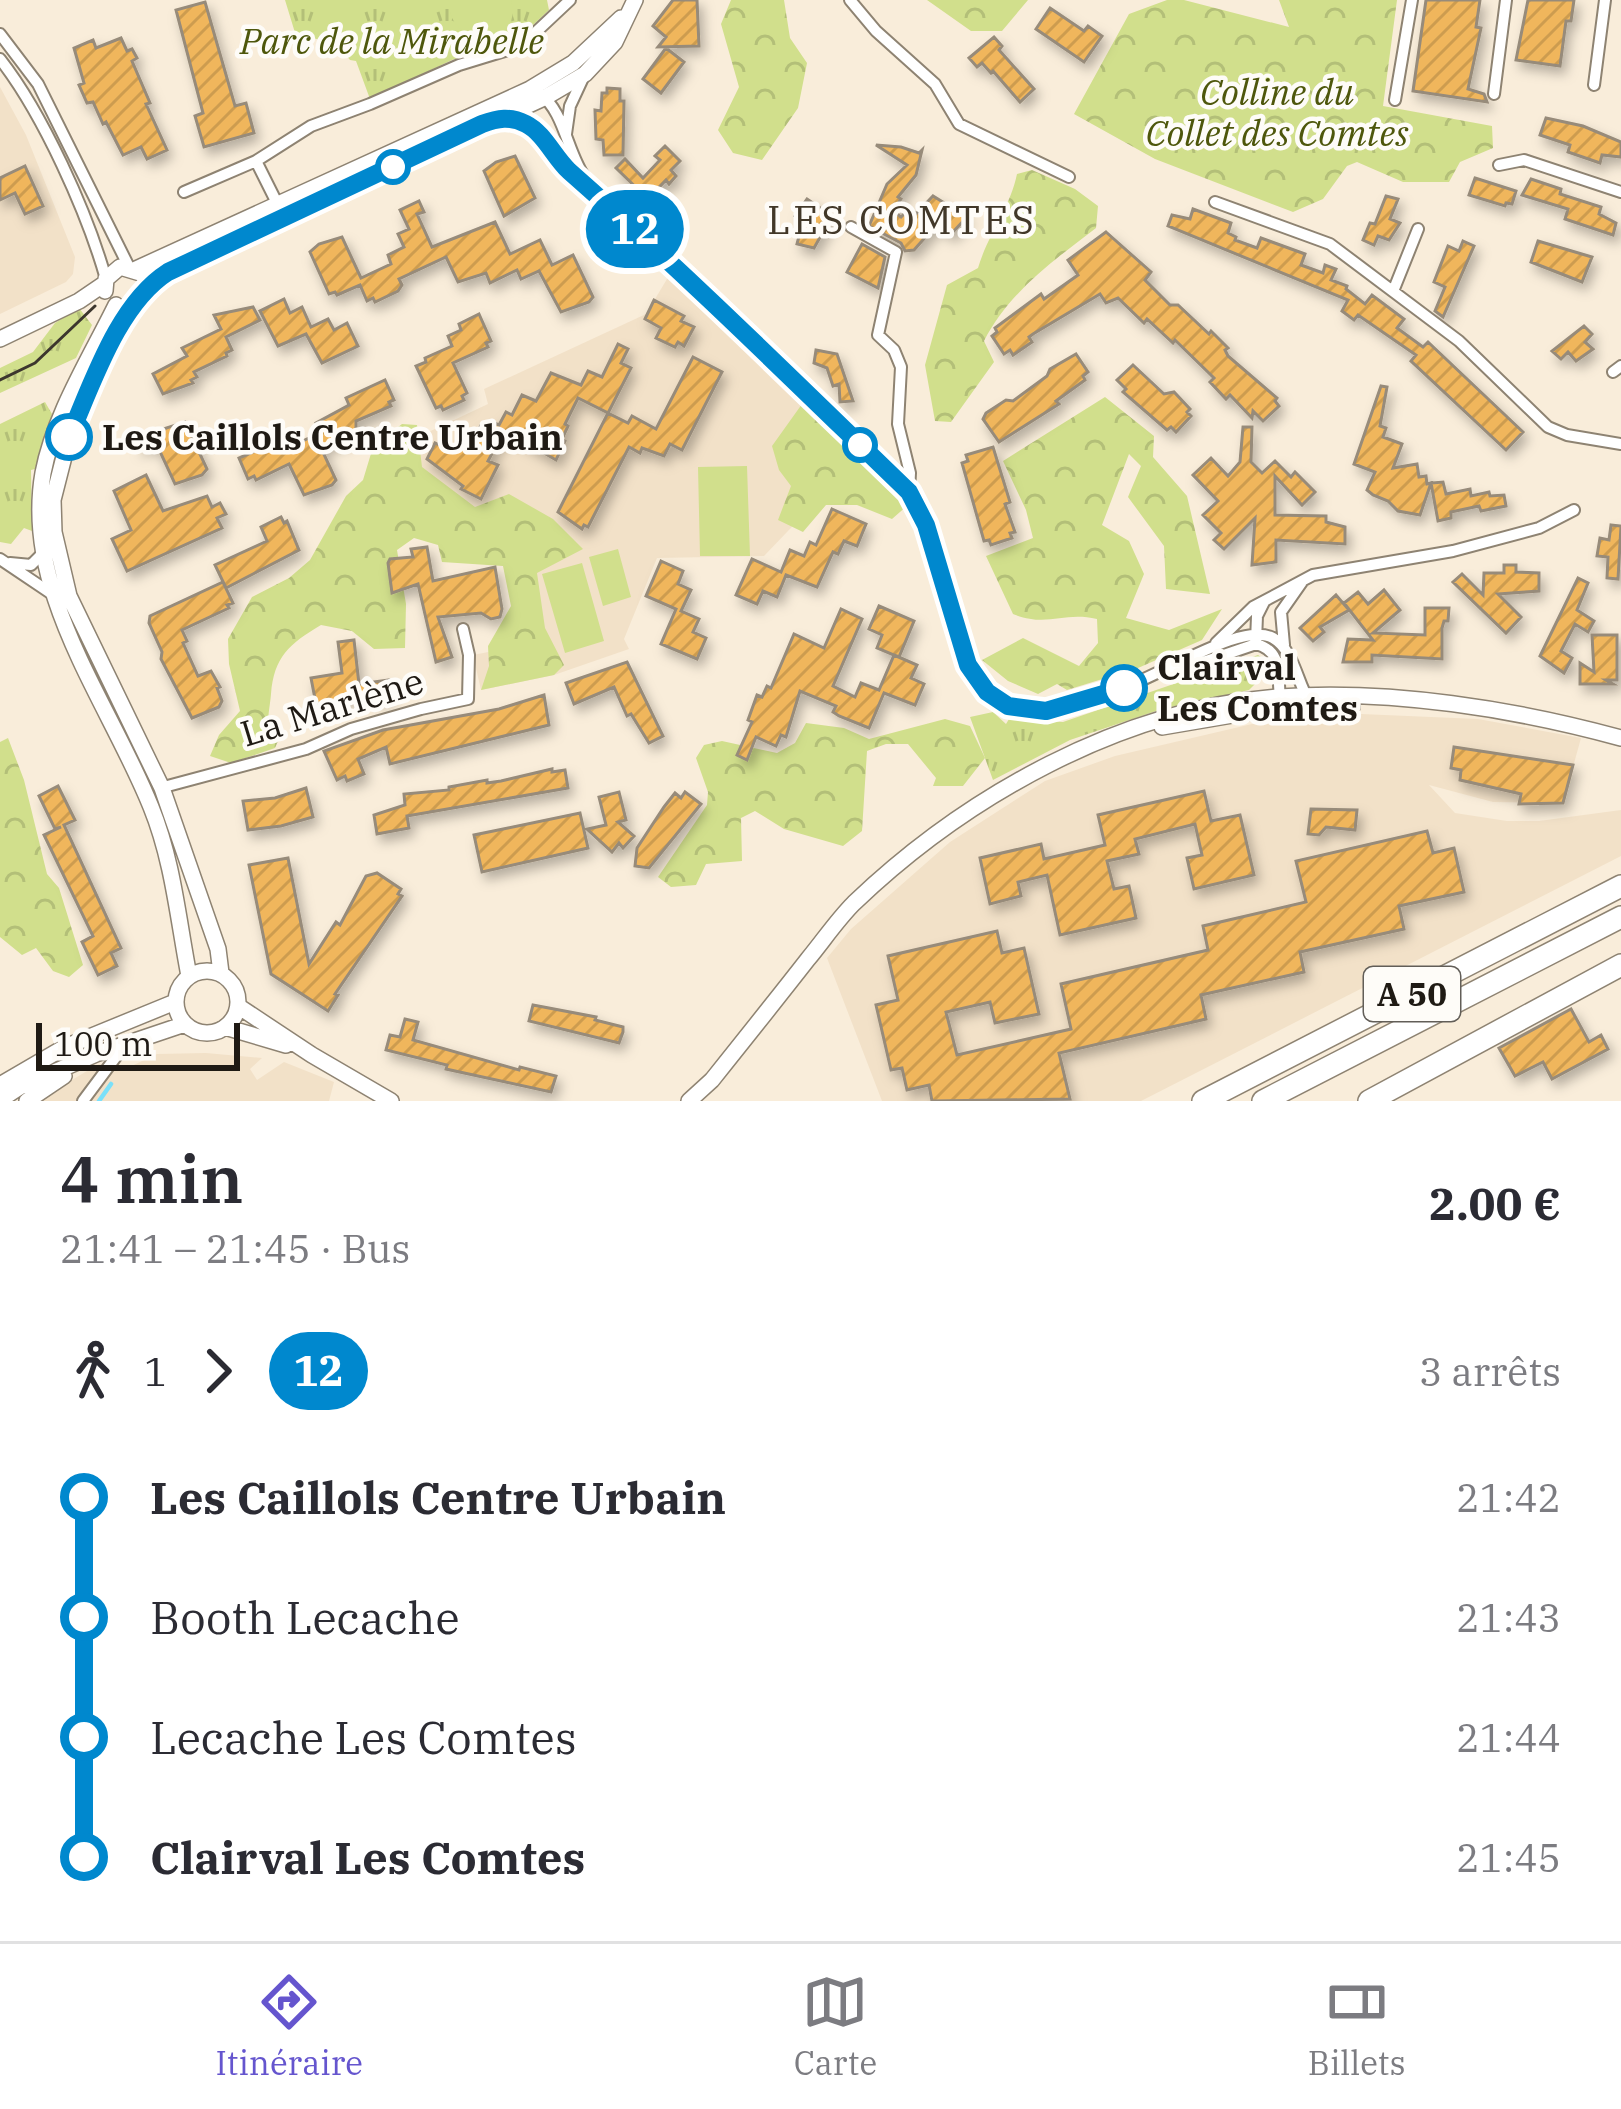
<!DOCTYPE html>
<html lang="fr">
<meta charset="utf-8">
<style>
:root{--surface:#fff;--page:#f2f2f3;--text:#2b2b33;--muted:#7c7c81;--line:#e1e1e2;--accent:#6555ce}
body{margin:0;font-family:"IBM Plex Serif",serif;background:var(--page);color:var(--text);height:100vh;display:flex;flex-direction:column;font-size:45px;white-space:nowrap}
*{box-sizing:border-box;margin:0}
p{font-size:39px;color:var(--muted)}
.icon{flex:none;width:66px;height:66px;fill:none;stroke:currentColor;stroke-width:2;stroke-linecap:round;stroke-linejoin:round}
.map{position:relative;height:1101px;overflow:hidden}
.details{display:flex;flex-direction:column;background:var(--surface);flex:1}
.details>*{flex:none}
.badge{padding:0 24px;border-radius:39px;font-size:42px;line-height:78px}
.scale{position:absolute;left:36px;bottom:30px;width:204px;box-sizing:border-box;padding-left:12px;border:6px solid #1f1a14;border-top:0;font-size:33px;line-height:42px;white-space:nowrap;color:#1f1a14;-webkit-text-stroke:9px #fefcf8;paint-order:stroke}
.map>.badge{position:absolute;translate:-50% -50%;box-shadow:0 0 0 6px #fff}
.legs{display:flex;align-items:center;gap:18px;height:132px;padding:0 60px;font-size:39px}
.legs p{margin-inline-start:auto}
.head{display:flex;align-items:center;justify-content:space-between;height:204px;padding:0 60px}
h1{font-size:66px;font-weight:600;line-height:90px}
ul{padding:0 60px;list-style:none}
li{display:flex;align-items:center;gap:42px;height:120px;font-size:45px}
li i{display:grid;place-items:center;width:18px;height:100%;margin:0 15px;background:currentColor}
li i::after{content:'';width:30px;height:30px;margin:-15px;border:9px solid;border-radius:50%;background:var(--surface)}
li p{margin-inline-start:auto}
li:first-child i{background:linear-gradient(#0000 50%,currentColor 0)}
li:last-child i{background:linear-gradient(currentColor 50%,#0000 0)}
.tab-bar{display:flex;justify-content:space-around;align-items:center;height:168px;border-top:3px solid var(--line);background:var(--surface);font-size:33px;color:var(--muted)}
.tab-bar a{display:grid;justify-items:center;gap:6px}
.tab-bar .on{color:var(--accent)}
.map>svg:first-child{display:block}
.built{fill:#f2e1c8}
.grass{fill:url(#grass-tufts)}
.forest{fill:url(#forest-crowns)}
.pitch{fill:#d1df8c}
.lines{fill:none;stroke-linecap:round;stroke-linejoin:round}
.stream{stroke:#7be0f9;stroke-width:4.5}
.building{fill:url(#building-hatch);stroke:#978b7a;stroke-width:3;filter:url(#shadow)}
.street-casing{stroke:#8e8372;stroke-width:14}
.secondary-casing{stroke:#8e8372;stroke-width:18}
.highway-casing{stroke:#8e8372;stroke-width:24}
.street{stroke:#fff;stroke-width:10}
.secondary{stroke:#fff;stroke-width:15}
.highway{stroke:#fff;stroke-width:21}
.tram{stroke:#3c362e;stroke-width:3}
.line-1-casing{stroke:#fff;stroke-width:27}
.line-1{stroke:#0088ce;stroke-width:18}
.stop-1-dot{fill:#fff;stroke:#0088ce;stroke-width:6}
.labels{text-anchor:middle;stroke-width:9;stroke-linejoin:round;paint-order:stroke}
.shield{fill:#fefcf8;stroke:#625e58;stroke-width:3}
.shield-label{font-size:33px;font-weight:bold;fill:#1f1a14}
.park-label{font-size:36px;font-style:italic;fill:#4e570c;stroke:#fefcf8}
.stop-label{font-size:36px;font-weight:bold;fill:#1f1a14;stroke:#fefcf8;text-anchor:start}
.street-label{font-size:36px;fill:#1f1a14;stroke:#fefcf8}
.neighbourhood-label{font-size:39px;letter-spacing:3px;fill:#423829;stroke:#fefcf8}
</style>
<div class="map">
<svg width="1621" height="1101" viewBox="0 0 1621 1101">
<defs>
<pattern id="grass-tufts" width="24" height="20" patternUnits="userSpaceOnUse" patternTransform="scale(3)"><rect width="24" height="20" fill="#d1df8c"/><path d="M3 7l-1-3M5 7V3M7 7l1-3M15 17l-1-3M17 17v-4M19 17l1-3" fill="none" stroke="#b3bf78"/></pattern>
<pattern id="forest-crowns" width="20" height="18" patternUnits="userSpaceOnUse" patternTransform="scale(3)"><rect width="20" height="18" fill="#d1df8c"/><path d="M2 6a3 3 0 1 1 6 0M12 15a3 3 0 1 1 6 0" fill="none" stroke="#b3bf78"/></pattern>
<pattern id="building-hatch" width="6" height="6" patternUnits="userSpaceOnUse" patternTransform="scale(3)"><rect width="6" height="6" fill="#f0b65c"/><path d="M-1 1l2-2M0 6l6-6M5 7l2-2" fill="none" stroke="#cd9c4f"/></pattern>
<filter id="shadow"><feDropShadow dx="4.5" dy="7" stdDeviation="6" flood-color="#0004"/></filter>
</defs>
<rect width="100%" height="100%" fill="#f9edda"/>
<path class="built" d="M0 87 26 135 75 257 73 274 66 282 0 314Z
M670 274 858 458 764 556 657 558 624 639 629 649 554 675 481 690 473 655 530 644 508 587 502 559 384 453 488 404 484 389 646 314Z
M1361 714 1478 719 1581 738 1563 803 1493 802 1429 785 1455 813 1507 821H1539L1621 810V856L1141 1101H882L827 958 851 929 950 842 1045 781 1115 756 1252 724 1301 716Z
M206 1053 262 1058 250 1069 257 1080 284 1062 334 1082 329 1101H36L99 1064 121 1071 157 1054Z"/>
<path class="grass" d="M285 0H547L549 10 516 41 452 60 370 99 356 61 350 60C339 45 315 36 296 36Z
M79 308 92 325 76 358 0 393V368L33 352 55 323Z
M45 402 52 414 35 469 31 470 32 531 24 528 11 544 0 542V424Z
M1258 655 1267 661V672L1249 690 1162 709 1070 740 993 780 970 717 993 712 1006 724 1009 719 1063 722Z"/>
<path class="forest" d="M731 0H784L790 38 807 63 798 108 762 160 733 153 718 130 739 87 721 24Z
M927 0H1028L1002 31H971Z
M1167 0H1184L1289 27 1279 0H1397L1383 106 1492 126 1493 148 1460 162 1449 182H1403L1357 162 1347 166 1323 199 1293 212 1155 159 1074 114 1129 14Z
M1032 170 1075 189 1098 206 1096 228C1053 261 1009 292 984 341L994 362 951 422 935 421 925 365 947 285 978 268C988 234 1010 208 1017 174Z
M1105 397 1154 436 1153 457 1187 496 1210 594 1166 589 1164 546 1128 497 1141 466 1129 454 1102 525 1129 541 1144 574 1126 618 1169 630 1222 609 1202 640 1138 668 1067 690 1057 684 1038 694 1008 681 982 660 1023 638 1079 666 1098 643 1097 619C1063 611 1048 628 1013 614L986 556 1033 538 1026 510 1003 461Z
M802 404 908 505 892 519 857 505H826L803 532 778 520 791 486 779 470 772 446Z
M402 424 417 425 422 467 475 507 509 494 553 519 583 549 537 573 545 628 564 665 554 675 481 690 489 666 488 646 511 606 503 566 442 562 438 545 414 538 397 550 406 604 405 648 374 649 352 631 321 625C289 644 274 657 271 694 269 718 264 720 278 741L275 748 231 763 210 756 219 735 240 711 229 664 228 639 252 597 289 578 310 560 346 496 363 480 373 447Z
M945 719 970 726 985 758 963 786H933L936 778 908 744H886L867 751 862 831 843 846 784 829 755 811 741 818 742 861 706 864 696 885 671 887 658 877 707 805 708 792 696 758 704 745 722 741 777 753 795 743 806 723 844 728 869 739Z
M8 738 24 780 47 874 59 888 83 965 69 977 53 971 36 948 22 955 0 937V742Z"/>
<path class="pitch" d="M448 0H511C516 21 509 28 493 39 466 38 450 28 448 0Z
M747 466 750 556H700L698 467Z
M618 549 631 597 603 606 589 557Z
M582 563 604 641 565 653 542 574Z"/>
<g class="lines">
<path class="stream" d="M99 1101 111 1084"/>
</g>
<path class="building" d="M673 0H697L699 46 658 47 666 37 653 26Z
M1426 0H1480L1476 27 1481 28 1468 89 1484 94 1487 102 1413 91Z
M1528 0H1574L1571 21H1566L1560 66 1516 60Z
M205 2 235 106 246 103 254 133 204 147 195 116 203 113 176 10Z
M1050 8 1084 31 1088 26 1102 36 1084 62 1036 29Z
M994 37 1002 46 999 50 1034 89 1020 102 993 71 991 73 982 63 977 67 969 58Z
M121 38 127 51 132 49 137 58 132 61 150 103 146 104 167 150 147 159 141 147 123 155 106 122 103 124 93 102 87 103 79 85 84 83 74 48 93 40 96 48Z
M666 48 684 62 661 93 643 79Z
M607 88 620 89V101H624L623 155H604L603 140 596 139 595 110 601 111 602 93H607Z
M1546 118 1583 126 1621 142V157L1602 155 1600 163 1568 152 1570 145 1540 135Z
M876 145 901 147 919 153 922 150 916 175 898 197 901 199 893 211 901 217 910 208 916 214 933 196 967 217 951 234 937 224 914 250 905 251 901 243 869 226 887 184 907 165Z
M665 146 680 161 671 170 676 176 669 184 666 180 648 199 616 168 625 159 643 178 660 160 655 156Z
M515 156 535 198 504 216 484 171 496 162Z
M25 166 43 206 25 214 15 193 0 200V178Z
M1475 178 1516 191 1512 204 1506 203 1505 206 1469 195Z
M1531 179 1561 189 1560 194 1601 207 1599 214 1616 223 1613 235 1565 219 1568 209 1522 195Z
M1386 196 1398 199 1390 219 1400 223 1389 240 1378 236 1374 245 1363 240 1370 223 1375 224Z
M807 199 832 216 814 248 797 244 803 221 795 216Z
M419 201 424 212 417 214 432 247 495 222 510 254 540 240 552 265 573 255 593 297 589 302 561 312 539 271 521 279 517 270 490 283 486 273 458 282 446 257 399 279 402 285 398 291 375 302 373 298 367 301 360 285 337 295 335 292 329 294 310 252 319 244 342 237 361 278 391 264 388 255 404 247 398 234 409 229 400 210Z
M1193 209 1231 223 1228 233 1236 237 1235 240 1257 248 1261 238 1305 254 1301 265 1323 273 1325 265 1336 269 1331 280 1347 286 1346 289 1365 304 1372 295 1404 319 1397 328 1423 347 1428 342 1523 432 1506 450 1411 361 1416 355 1358 315 1354 320 1342 311 1348 300 1168 226 1172 215 1190 219Z
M1106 232 1151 272 1145 280 1170 305H1178L1209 334 1211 331 1228 348 1225 350 1228 356 1277 398 1275 401 1279 406 1263 421 1253 411 1252 418 1230 395 1226 399 1210 382 1214 378 1175 340 1173 343 1147 319 1144 323 1118 298 1106 303 1100 294 1033 334 1029 337 1032 342 1013 355 1010 350 1004 354 992 336 997 332 995 328 1041 294 1044 299 1078 275 1068 260Z
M1463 241 1474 246 1443 317 1435 311 1445 287 1434 282 1448 246 1459 251Z
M1538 241 1592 257 1582 282 1531 262Z
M862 244 885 257 878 288 847 272Z
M284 299 290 313 302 307 311 327 328 319 334 330 347 323 358 346 322 363 306 334 278 346 260 311Z
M654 300 684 316 681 321 694 327 684 346 678 342 675 347 656 338 661 328 645 319Z
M253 307 260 320 226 337 232 350 226 353 227 356 194 372 197 377 191 380 193 383 163 394 153 374 187 356 182 348 221 329 214 315Z
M479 314 491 341 486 343 488 347 453 363 467 393 462 396 464 400 443 410 441 406 436 408 416 366 426 362 425 358 452 346 448 336 461 330 459 324Z
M1584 326 1592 334 1585 342 1593 349 1576 361 1568 352 1561 359 1552 351Z
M618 344 628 349 621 363 631 368 608 413 628 423 632 416 656 429 693 357 722 372 682 450 670 444 664 456 642 448 640 453 629 447 588 527 584 525 582 529 558 512 608 413 578 398 565 424 568 426 562 439 565 441 556 460 511 434 509 438 502 435 488 461 498 465 481 499 461 489 463 486 427 459 435 443 455 452 458 446 468 450 481 425 489 428 492 422 499 425 506 412 512 415 522 395 536 401 551 373 581 385 588 371 602 377Z
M816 350 837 354 853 401 840 402 839 384 833 386 827 368 814 363Z
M1076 354 1088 372 1083 376 1085 380 1056 401 1059 404 999 442 983 419 986 413 1006 400 1013 401 1047 376 1050 369Z
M1133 365 1164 394 1174 392 1190 409 1187 412 1191 416 1176 432 1171 427 1167 430 1123 392 1126 389 1117 380Z
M385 380 394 400 389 402 391 406 356 421V433L321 448 336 480 332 485 304 495 289 464 256 480 254 476 248 479 239 458 253 452 250 446 271 437 278 452 320 433 316 423 349 405 346 398Z
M1381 386 1387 387 1380 426 1386 428 1383 437 1402 444 1393 468 1417 464 1419 477 1426 476 1427 484 1431 483 1420 515 1398 511 1388 501 1373 495 1367 490 1375 472 1354 464Z
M185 422 207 469 202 475 175 484 157 445 136 447 163 429Z
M1243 427H1252L1251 462 1262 473 1275 461 1291 477 1295 472 1315 492 1302 505 1275 476V515L1326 516V522L1345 527V544L1276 540V562L1252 565 1255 518 1224 549 1214 540 1221 533 1203 515 1218 501 1193 475 1211 458 1228 476 1240 462Z
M993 447 1010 502 1005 504 1015 532 1010 533 1012 538 991 545 989 540 984 541 962 463 968 461 966 455Z
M146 475 163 511 207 496 212 507 220 503 226 514 217 518 222 528 127 571 112 539 131 530 114 491Z
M1443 482 1446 494 1470 489 1471 496 1489 492 1490 496 1504 495 1506 506 1481 511 1479 506 1451 512V518L1438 521 1431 483Z
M832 509 866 524 857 546 844 541 838 554 833 552 817 587 786 575 777 597 763 591 757 604 736 595 752 559 781 572 790 550 804 556 810 542 816 545Z
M281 517 284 523 287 521 299 550 226 588 215 565 267 541 261 527Z
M1611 525 1621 526 1618 579 1607 578 1608 557 1597 556 1600 538 1609 540Z
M427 547 433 581 495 567 502 609 500 617 491 619 481 613 438 617 452 657 436 662 418 584 392 593 388 563 390 559 413 557 411 549Z
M661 561 683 571 678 584 691 590 681 611 699 619 693 632 706 638 697 659 661 644 676 609 646 596Z
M1504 565H1516V572L1539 573V591L1498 594 1521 617 1506 633 1453 582 1462 574 1483 595 1484 573H1504Z
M1578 578 1588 583 1577 610 1594 621 1588 632 1575 624 1561 651 1572 658 1564 673 1540 656Z
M223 582 233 603 227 605 229 608 182 630 187 641 183 643 198 676 211 671 220 687 217 688 222 701 219 707 192 718 161 659 162 652 149 623 150 616Z
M1384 590 1400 610 1373 633 1425 635V608H1449L1448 621H1444L1442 628V659L1372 655V662H1343L1348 639 1373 640 1344 603 1358 592 1368 604Z
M1336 595 1349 610 1320 627 1324 632 1313 641 1300 628Z
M879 606 914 621 899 657 894 655 917 665 911 678 924 684 915 705 884 693 869 728 839 716 833 712 836 706 800 691 786 737 781 735 776 746 756 737 747 760 737 755 752 722 748 720 757 695 762 697 767 686 771 688 794 634 824 648 841 609 862 619 833 686 855 697 861 683 879 690 894 655 877 648 882 635 869 629Z
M1592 635H1617V680H1606L1613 684H1580V663L1594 672Z
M354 640 359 684 389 680 391 696 374 698 373 693 316 704 311 678 342 673 338 642Z
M627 662 663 736 649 743 631 714 627 716 614 687 574 704 566 683Z
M544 695 549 725 390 764 386 747 358 759 364 774 347 781 345 776 337 780 324 751 383 730 499 709Z
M1454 747 1573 765 1563 803 1519 804 1521 794 1460 780 1461 770 1451 768Z
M552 769V772L565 770 568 788 407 816 409 828 377 834 374 815 405 805 404 794 449 790V787L487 780V783L501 781Z
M58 786 75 820 64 825 121 948 111 953 117 966 98 975 82 942 93 936 44 835 61 827 55 829 39 796Z
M306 788 313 817 281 826 248 830 243 801 275 798Z
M1204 791 1211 821 1240 815 1254 875 1194 889 1187 858 1202 855 1195 824 1135 839 1139 854 1107 861 1114 889 1129 886 1136 918 1060 935 1047 875 1018 882 1021 896 990 904 980 858 1041 844 1044 859 1105 845 1098 815Z
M619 792 626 820 618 822 634 836 623 848 619 843 612 852 587 829 606 825 599 797Z
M685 792 701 804 649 868 635 866 637 848 664 807 675 793 681 798Z
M1311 809 1357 810 1355 830 1326 827 1319 835 1308 834Z
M580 813 588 848 482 872 474 835Z
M1427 831 1433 853 1454 848 1464 892 1399 906 1404 929 1300 952 1304 972 1201 995 1206 1019 1059 1053 1070 1099 932 1101 929 1085 907 1090 902 1068 891 1070 876 1005 898 1000 888 956 997 931 1002 953 1024 948 1039 1014 995 1023 990 1002 946 1012 957 1055 1071 1029 1061 984 1208 950 1203 926 1306 902 1296 861Z
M288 858 309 964 336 922 340 925 366 876 377 873 401 889 398 894 402 896 335 994 338 995 328 1011 271 974 249 865Z
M533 1005 596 1017 595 1020 623 1027V1032L619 1043 529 1021Z
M1571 1009 1589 1042 1601 1035 1608 1049 1552 1079 1543 1062 1515 1076 1499 1048Z
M405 1019 418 1022 413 1040 519 1070 520 1067 556 1076 551 1092 446 1069 447 1065 386 1050 390 1035 400 1037Z"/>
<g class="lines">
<g class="street-casing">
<path id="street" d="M850 0 876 31 935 84 959 124 1069 177
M0 34 38 84 129 267
M0 59C43 114 87 212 106 279
M1594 85 1605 0
M540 94C564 111 567 151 584 176
M1494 94 1506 0
M1395 100 1412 0
M504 118 534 129 567 169 909 492C914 503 921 514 926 525 945 574 949 649 984 688 1055 769 1222 610 1273 638 1294 650 1297 682 1309 701
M566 134 570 106 583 78
M1499 165 1524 160 1621 192
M184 192 256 161
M1215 202 1330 244 1459 341 1548 427 1567 435 1621 444
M279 207 256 161 311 126 370 104 459 65 521 46 570 0
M851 227 896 252 878 335 894 350 901 367 898 424 910 473 909 492
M1394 289 1418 229
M1613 372 1621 366
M0 559 55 596
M10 563 31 565 44 552
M1256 641 1257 616 1264 602
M1216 643 1253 607 1313 575 1453 551 1539 528 1574 510
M1284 645 1281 612 1302 582
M1171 673 1256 644C1283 651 1277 674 1280 697L1284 701
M160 788 306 749 351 729 421 709 468 699 469 655 463 629
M83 1101 124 1046"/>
</g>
<g class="secondary-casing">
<path id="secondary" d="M136 269 530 89 573 63 621 18
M146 286 109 350 69 437 53 500 54 532 69 596 162 788 218 949 221 973
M146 286 244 236 546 97 585 74 615 42 635 0
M105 291 106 279 120 267 140 273
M116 305C90 358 54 415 43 473 22 592 109 702 151 807 173 861 178 919 189 976
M0 339 79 301 104 284
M1162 727 1262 710 1352 707
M176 1002a31 31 0 1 1 62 0a31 31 0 1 1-62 0Z
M238 1006 312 1055 391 1101
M225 1027 286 1045
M0 1085 65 1047 175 1002
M22 1086 96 1054 185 1024
M0 1100 29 1081
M27 1101 64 1076
M689 1101 712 1080C744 1040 776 1000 808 959 823 941 837 920 854 903 966 796 1122 708 1279 697 1390 689 1515 709 1621 738"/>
</g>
<g class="highway-casing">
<path id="highway" d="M1203 1101 1621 886
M1263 1101 1621 917
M1369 1101 1621 965"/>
</g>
<use href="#street" class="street"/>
<use href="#secondary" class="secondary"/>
<use href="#highway" class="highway"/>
<path class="tram" d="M0 380 35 363 95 306"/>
</g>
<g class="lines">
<g class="line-1-casing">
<path id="line-1" d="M69 437C93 382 118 304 168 272L482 124C498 118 510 116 526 124 544 133 554 157 569 171 686 274 797 384 909 492L926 525 968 665 987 692 1008 706 1046 711 1124 688"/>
</g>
<use href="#line-1" class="line-1"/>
</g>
<g class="stop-1-dot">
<circle cx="393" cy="167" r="15"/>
<circle cx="69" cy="437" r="21"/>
<circle cx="860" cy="445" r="15"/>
<circle cx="1124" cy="688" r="21"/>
</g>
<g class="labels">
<rect class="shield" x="1364" y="967" width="96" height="54" rx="9"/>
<g class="shield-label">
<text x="1412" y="1006">A 50</text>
</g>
<g class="park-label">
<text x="392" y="54">Parc de la Mirabelle</text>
<text x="1277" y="105">Colline du<tspan x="1277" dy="41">Collet des Comtes</tspan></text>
</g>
<g class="stop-label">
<text x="102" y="450">Les Caillols Centre Urbain</text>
<text x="1157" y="680">Clairval<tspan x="1157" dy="41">Les Comtes</tspan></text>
</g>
<g class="street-label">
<text transform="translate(332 707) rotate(-17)" y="13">La Marlène</text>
</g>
<g class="neighbourhood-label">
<text x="902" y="234">LES COMTES</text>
</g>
</g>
</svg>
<div class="scale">100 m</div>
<b class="badge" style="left:635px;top:229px;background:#0088ce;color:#fff">12</b>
</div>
<section class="details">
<div class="head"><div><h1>4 min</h1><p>21:41 – 21:45 · Bus</p></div><b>2.00 €</b></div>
<div class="legs"><svg class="icon" aria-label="walk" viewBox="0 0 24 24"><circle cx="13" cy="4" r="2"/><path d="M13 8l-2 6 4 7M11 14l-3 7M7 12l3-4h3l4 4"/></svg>1<svg class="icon" aria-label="forward" viewBox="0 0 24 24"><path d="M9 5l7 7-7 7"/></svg><b class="badge" style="background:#0088ce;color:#fff">12</b><p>3 arrêts</p></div>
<ul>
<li><i style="color:#0088ce"></i><b>Les Caillols Centre Urbain</b><p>21:42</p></li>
<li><i style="color:#0088ce"></i><span>Booth Lecache</span><p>21:43</p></li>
<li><i style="color:#0088ce"></i><span>Lecache Les Comtes</span><p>21:44</p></li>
<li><i style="color:#0088ce"></i><b>Clairval Les Comtes</b><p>21:45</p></li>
</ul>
</section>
<nav class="tab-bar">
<a class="on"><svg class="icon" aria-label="directions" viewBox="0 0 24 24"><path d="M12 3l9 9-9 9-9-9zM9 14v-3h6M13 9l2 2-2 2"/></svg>Itinéraire</a>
<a><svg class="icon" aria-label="map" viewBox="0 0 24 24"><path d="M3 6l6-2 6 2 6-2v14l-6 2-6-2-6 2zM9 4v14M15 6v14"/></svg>Carte</a>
<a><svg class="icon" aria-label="tickets" viewBox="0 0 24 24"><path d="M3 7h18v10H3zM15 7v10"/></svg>Billets</a>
</nav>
